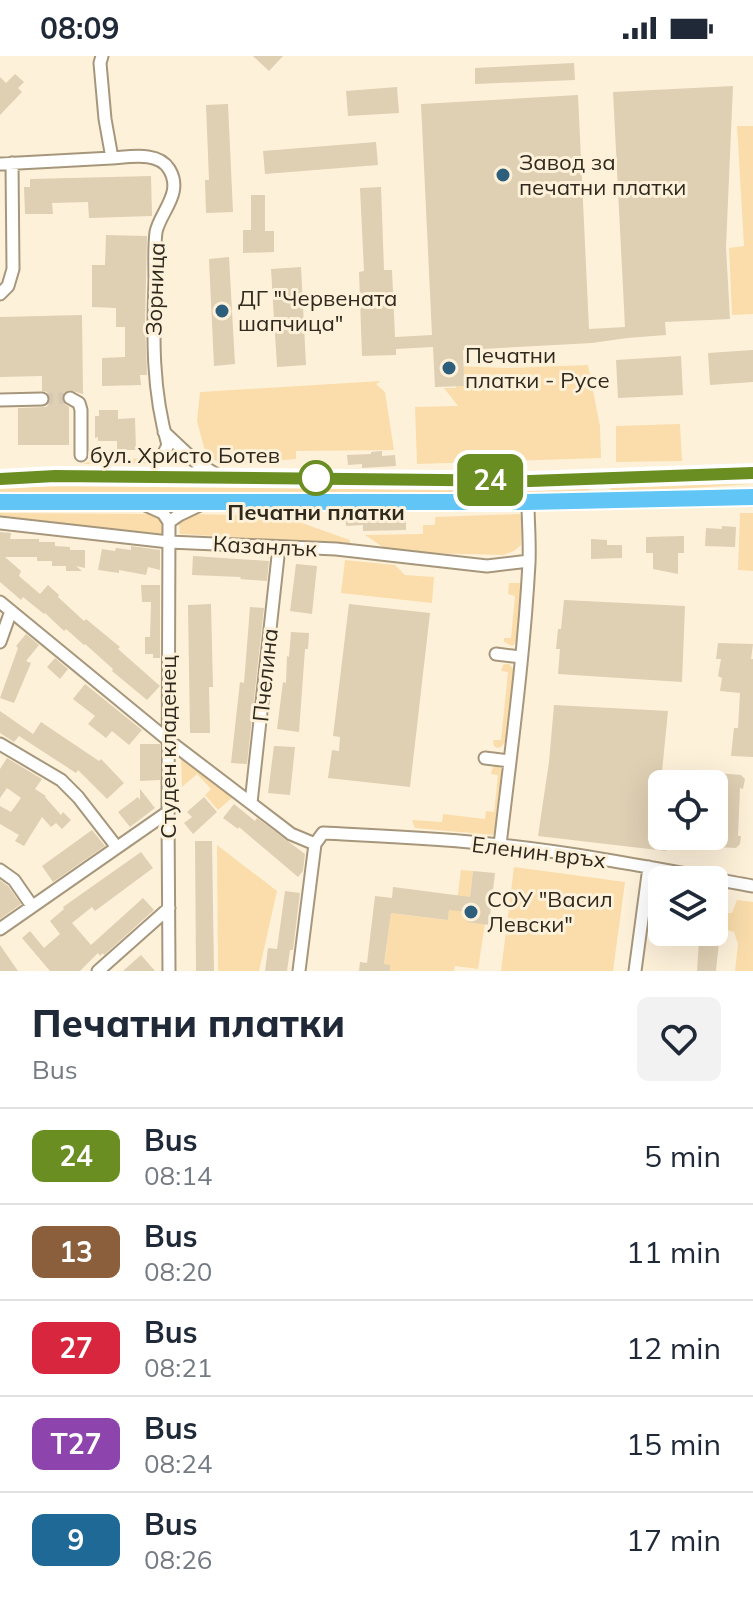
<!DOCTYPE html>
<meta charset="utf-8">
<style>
:root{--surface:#fff;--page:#f2f2f3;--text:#1f2937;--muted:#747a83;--line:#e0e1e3}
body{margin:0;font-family:Mulish,sans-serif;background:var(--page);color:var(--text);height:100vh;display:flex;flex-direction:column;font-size:30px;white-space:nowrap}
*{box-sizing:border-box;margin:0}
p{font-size:26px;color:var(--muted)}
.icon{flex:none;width:44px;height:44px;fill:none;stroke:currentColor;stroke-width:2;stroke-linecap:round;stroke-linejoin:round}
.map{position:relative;height:915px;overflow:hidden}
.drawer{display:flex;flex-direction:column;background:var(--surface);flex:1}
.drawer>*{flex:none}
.badge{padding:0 16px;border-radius:12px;font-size:28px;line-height:52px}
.tools{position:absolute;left:648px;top:714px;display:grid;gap:16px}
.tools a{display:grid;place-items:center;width:80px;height:80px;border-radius:12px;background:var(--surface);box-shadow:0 8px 32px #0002;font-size:40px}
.map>.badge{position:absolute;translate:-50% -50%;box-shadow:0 0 0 4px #fff}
.round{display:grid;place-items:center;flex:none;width:84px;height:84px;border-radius:12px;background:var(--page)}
.head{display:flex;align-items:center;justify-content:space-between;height:136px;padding:0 32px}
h1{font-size:38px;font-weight:800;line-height:60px}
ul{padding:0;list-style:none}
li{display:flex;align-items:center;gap:24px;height:96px;padding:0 32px;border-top:2px solid var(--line)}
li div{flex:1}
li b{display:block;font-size:30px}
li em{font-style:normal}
li .badge{min-width:88px;font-weight:700;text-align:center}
.status{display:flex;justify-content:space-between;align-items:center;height:56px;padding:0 40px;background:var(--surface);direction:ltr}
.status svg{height:22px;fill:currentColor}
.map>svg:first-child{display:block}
.green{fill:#faddab}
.building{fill:#dfcfb3}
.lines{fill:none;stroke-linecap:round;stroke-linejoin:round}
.minor-tunnel{stroke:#d5c9b4;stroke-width:11;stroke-dasharray:11 5.5;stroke-linecap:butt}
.minor-casing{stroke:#a6977c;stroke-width:15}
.highway-casing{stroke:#fff;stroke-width:20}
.minor{stroke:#fff;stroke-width:11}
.highway{stroke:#61c5f6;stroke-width:16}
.line-casing{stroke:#fff;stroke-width:18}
.line{stroke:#6b8e23;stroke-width:12}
.poi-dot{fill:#2d5e7c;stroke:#fef1da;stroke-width:3}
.stop-dot{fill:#fff;stroke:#6b8e23;stroke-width:4}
.labels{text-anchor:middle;stroke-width:6;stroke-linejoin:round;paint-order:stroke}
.poi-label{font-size:22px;fill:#2f291e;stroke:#fef1da;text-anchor:start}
.street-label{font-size:22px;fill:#2f291e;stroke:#fef1da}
.stop-label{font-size:22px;font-weight:bold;fill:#2f291e;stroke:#fef1da}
</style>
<div class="status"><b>08:09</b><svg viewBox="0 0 49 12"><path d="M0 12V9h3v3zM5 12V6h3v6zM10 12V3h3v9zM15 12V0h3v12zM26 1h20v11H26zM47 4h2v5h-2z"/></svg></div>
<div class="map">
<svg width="753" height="915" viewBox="0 0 753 915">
<rect width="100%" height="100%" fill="#fef1da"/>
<path class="green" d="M737 70H753V258L732 259 729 192 744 190Z
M588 309 600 370 601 402 417 408 415 351 458 350 444 332H456V310L508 312Z
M381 325 376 328 385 336 394 394 296 395V403L223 409 206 399 197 365 200 336Z
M680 368 682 405 616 406V370Z
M172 402 186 407 83 408 96 403Z
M753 428 615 437 611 435 610 432 616 429Z
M589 429 591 433 584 437H0V430Z
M0 457 156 458 167 465V478L0 463Z
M740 457H753V515L738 514Z
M190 458 282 460 350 484V488L180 478 179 467 185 464Z
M519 458 523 461 521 489 514 495 503 499 390 496 365 479 423 478V469H435V461Z
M345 504 395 509 405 519 434 521 432 547 341 537Z
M509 527H523L517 584 515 588 512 590 504 586V582H511L515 540 508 538Z
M505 608H509L514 613 506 685 501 691 497 692 494 690 493 684H501L508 616 501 615 503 609Z
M181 701 234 740 218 754 205 739 211 733 197 718 182 731Z
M497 710 503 714 495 777 493 779 415 772 412 764 442 766 443 758 485 763 486 755 494 756 498 719 491 718 493 711Z
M217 789 277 835 259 915H218Z
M514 811 625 826 613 915H501Z
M461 814 473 815 467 865 485 868 478 913 455 910 454 915H389L384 909 391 857 448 864 449 854H456Z
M737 844 753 846V915H735L738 888 734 876 721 872 725 857H732Z"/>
<path class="building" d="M253 0H283L269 15Z
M574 7 575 24 475 28V12Z
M15 18 24 26 18 32 22 36 0 59V21L6 27Z
M733 30 726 191 730 263 665 266 666 279 627 282 592 287 463 294 464 330 435 331 433 291 396 293V299L362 300 359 216 364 215 360 132 381 131 384 214H392L395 281 432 279 421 48 578 39 589 273 625 271 613 36Z
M397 31 399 57 348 60 346 35Z
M228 48 233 156 206 157 205 124H209L206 49Z
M376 86 378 109 265 118 263 95Z
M151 120 152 160 89 162 88 146 52 147 53 158H25L24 131H30V123Z
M251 139H265V175H274V196L243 197V174H251Z
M106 179 147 180 145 266 147 319H140L141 329 102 330V302L125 301V271H116V252L92 251V209H105Z
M229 201 235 308 214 310 209 203Z
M301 211 306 309 277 311 271 213Z
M82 259 83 338 69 334 63 337 62 341 63 347 69 351V389H18V352L46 351 49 348 50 342 47 336 42 335V320L0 321V261Z
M753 294V326L710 329 708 297Z
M681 300 683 339 618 342 616 304Z
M99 354H118V363L135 362 136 394H117V385H98V381L95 382V360H99Z
M382 395V400L395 399 396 410 362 412V408L348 409 347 399 371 398V396Z
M366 457H372V460H406V474L363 475V469L346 470 345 459Z
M722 470 736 471 735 491 705 490 706 472 722 473Z
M0 476 11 477 10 483H39V486H55V490L70 491V494H85V512L76 510 82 515H66V510H52V505H37V501H5L21 515 19 520 40 538 48 529 59 539 58 541 84 565 86 563 120 591 118 593 160 630 147 644 112 615 113 613 85 588 84 589 66 573 64 575 45 557 44 558 23 541 21 544 0 526Z
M684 480V497H678V518L653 513V497H646V481Z
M591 483 607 484V489H622V502L591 503Z
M131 490 160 494V514L148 511 146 519 119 514V517L98 514 102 493 115 495 116 492 131 494Z
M193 500 269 505 267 525 240 523 241 521 192 519Z
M296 508 317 510 312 558 290 555Z
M141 529H160V602H153V598H145V581H150L151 546H142Z
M564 544 685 550 682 626 558 618 560 593H556L558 573H561Z
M211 548 213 631H209L210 677H190L188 549Z
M349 548 430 557 410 731 328 722 332 694 339 695 340 681 333 680Z
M250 551 264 552 247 708 231 707 240 626 244 627Z
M291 576 309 577 308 593H305L299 676 277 673 283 626 286 627 287 600 289 601Z
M26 578 39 589 26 605 31 607 14 647 0 642 18 592 16 590Z
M718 587 753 588 751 603H753V701L731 700 734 672H738L740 637 720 635 722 622 718 620 721 603H716Z
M55 602 68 613 60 623 47 611Z
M85 628 142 674 129 689 112 675 106 682 88 668 95 660 73 643Z
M554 649 668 655 662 716 673 717 672 728H662V780H667L666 795 538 780 549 706Z
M0 655 33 678 41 666 99 705 101 703 124 727 107 743 78 714 76 717 19 680 14 686 0 677Z
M140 688H160V724L140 725Z
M274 690 295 691 290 739 268 737Z
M7 702 42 723 35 733 46 740 45 741 61 759 63 756 71 764 62 773 56 767 51 771 42 761 24 790 15 785 19 779 0 768V750L11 756 21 742 7 732 0 742V713Z
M718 717 741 719 745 723 743 733 740 732 738 780H741L740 788 736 792 713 791 709 787 710 780H714L716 728H713L714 720Z
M140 733 155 752 130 771 118 756 138 741 140 744Z
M204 741 217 756 193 778 184 767 192 761 187 756Z
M234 748 255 765 257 762 305 798 303 815 298 821 239 771 238 773 223 762Z
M92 774 105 790 53 826 42 810Z
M195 785H212L214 915H196Z
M141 796 153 812 95 855 92 851 72 867 91 889 143 842 154 854 104 899 103 897 100 900 98 897 80 915H50L22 882 30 875 44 892 60 878 50 865 64 853 63 851Z
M473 815 495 817 489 869 467 866 468 856 449 854 448 864 391 857 384 908 390 909V915H359L360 906 367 907 375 840 392 842 393 831 470 841Z
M0 824 8 830 21 848 0 863Z
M285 835 300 837 293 894H290L287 915H265L268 892 277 893Z
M671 876H720L716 915H697L699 885 670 882Z
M0 889 18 915H0Z
M141 899 155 915H123Z"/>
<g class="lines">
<path class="minor-tunnel" d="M42 343 70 342"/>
<g class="minor-casing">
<path id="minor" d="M102 0 100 7 105 63 112 102C130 101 158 95 169 113 184 137 160 156 156 176 154 192 155 209 155 225 153 280 152 335 168 389L163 399
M0 108 112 102
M0 238 8 230 13 213 12 107
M70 342 79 347 81 354V399
M0 344 42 343
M164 376 197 407 219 420
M143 448 163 457 169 466
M169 466 168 756 169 915
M169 466 179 459 200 449
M0 467 169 486 336 493 487 510 529 505
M0 546 168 684 282 771 291 778 315 788
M0 586 11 555
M496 598 521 601
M0 688 61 724 78 741 116 790
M485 702 510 705
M251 747 279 491
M500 789C511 695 524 601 529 507 530 486 528 466 528 446
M0 814 14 824 32 850
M0 873 168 756
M98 915 169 852
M299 915 315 788 323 777C382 780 441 782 500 789 585 798 669 815 753 830
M635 915 649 811"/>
</g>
<g class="highway-casing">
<path id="highway" d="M0 423 55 420 530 425 753 417
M0 446H528L753 441"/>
</g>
<use href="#minor" class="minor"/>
<use href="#highway" class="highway"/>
</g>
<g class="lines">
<g class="line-casing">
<path id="line" d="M0 423 55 420 530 425 753 417"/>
</g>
<use href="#line" class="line"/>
</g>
<g class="poi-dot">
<circle cx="503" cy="119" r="8"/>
<circle cx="222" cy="255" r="8"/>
<circle cx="449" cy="312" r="8"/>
<circle cx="471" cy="856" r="8"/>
</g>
<circle class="stop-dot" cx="316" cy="422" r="16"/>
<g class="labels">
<g class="poi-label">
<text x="519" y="114">Завод за<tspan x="519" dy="25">печатни платки</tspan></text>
<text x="238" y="250">ДГ "Червената<tspan x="238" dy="25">шапчица"</tspan></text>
<text x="465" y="307">Печатни<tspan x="465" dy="25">платки - Русе</tspan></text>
<text x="487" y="851">СОУ "Васил<tspan x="487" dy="25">Левски"</tspan></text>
</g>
<g class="street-label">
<text transform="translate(155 233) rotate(-88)" y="8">Зорница</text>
<text x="185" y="407">бул. Христо Ботев</text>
<text transform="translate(265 490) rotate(3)" y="8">Казанлък</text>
<text transform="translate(265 619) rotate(-84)" y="8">Пчелина</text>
<text transform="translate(168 691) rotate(-90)" y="8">Студен кладенец</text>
<text transform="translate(539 796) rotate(7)" y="8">Еленин връх</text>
</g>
<g class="stop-label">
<text x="316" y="464">Печатни платки</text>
</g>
</g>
</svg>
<div class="tools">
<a><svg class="icon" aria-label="locate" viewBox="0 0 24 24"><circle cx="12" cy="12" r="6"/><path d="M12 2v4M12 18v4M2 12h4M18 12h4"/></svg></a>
<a><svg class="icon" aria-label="layers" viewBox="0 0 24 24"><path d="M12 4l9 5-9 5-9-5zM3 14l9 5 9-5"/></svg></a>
</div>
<b class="badge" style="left:490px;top:424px;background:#6b8e23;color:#fff">24</b>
</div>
<section class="drawer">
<div class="head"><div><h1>Печатни платки</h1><p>Bus</p></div><a class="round"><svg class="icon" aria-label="heart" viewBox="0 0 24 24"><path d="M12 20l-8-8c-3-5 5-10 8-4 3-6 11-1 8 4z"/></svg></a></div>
<ul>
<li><span class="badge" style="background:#6b8e23;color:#fff">24</span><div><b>Bus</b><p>08:14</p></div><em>5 min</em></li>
<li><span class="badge" style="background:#8b5e3c;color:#fff">13</span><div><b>Bus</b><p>08:20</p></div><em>11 min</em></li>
<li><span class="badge" style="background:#d7263d;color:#fff">27</span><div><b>Bus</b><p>08:21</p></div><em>12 min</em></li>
<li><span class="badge" style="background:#8e44ad;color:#fff">Т27</span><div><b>Bus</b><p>08:24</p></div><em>15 min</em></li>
<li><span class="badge" style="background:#1f6997;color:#fff">9</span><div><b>Bus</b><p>08:26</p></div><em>17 min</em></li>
</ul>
</section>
